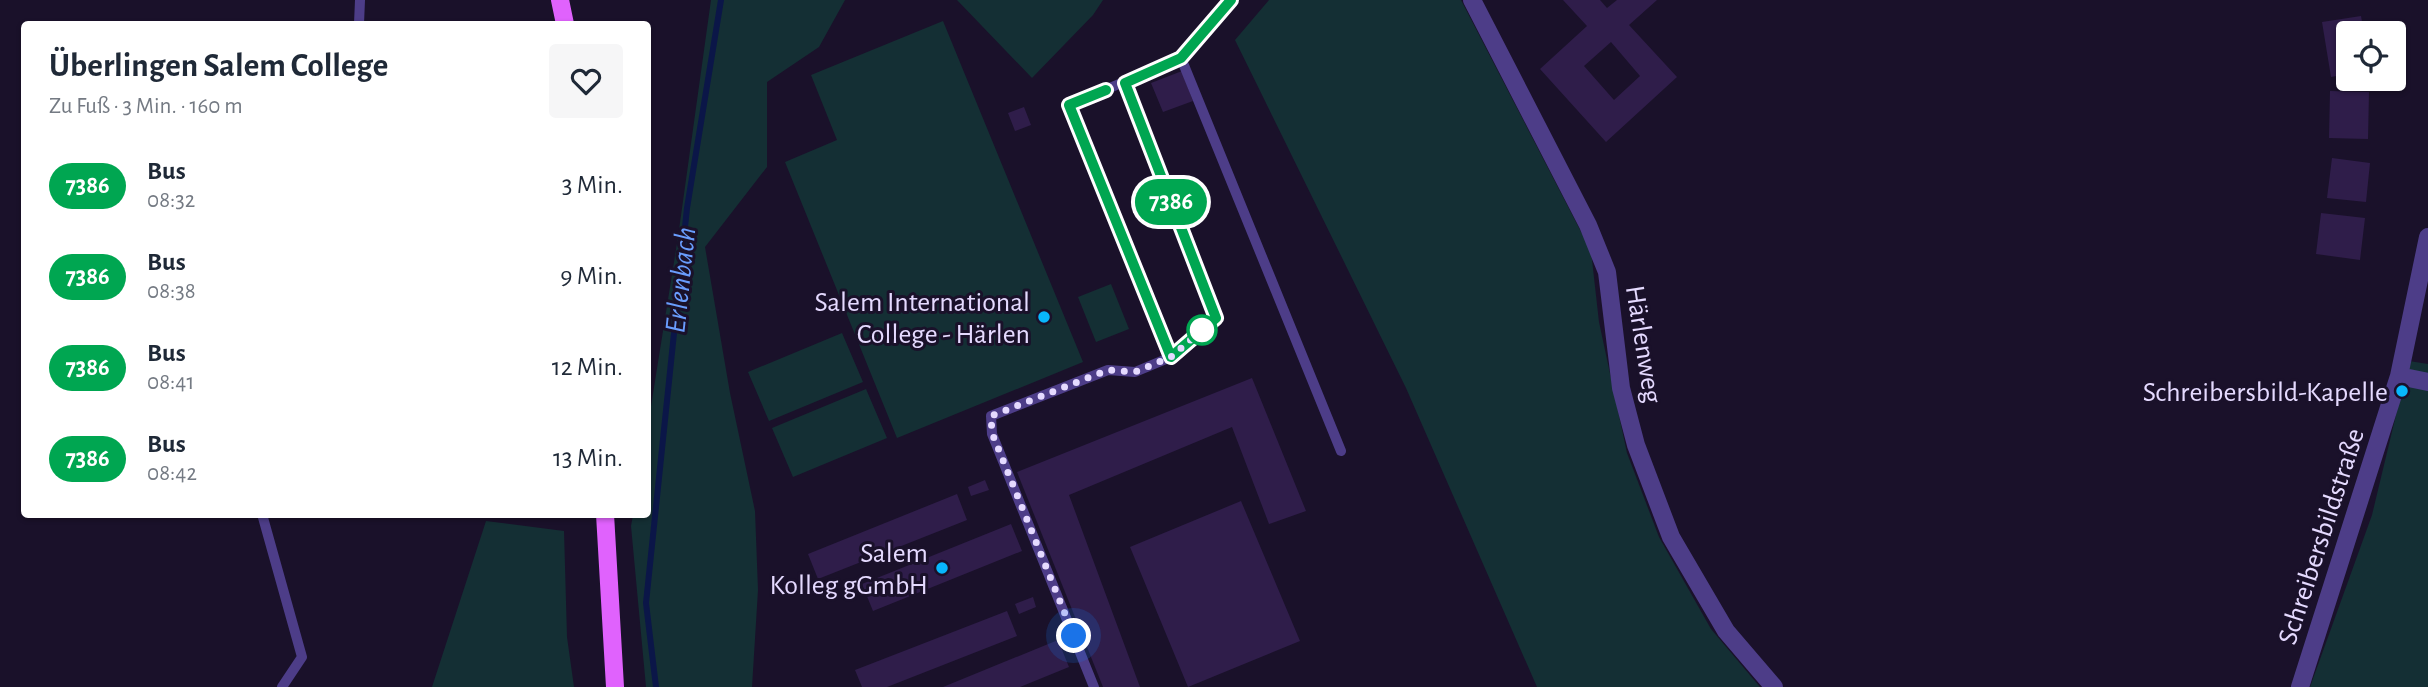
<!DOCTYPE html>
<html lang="de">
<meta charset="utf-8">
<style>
:root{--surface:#fff;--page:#f6f6f7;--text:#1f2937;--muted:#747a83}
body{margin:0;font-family:"Alegreya Sans",sans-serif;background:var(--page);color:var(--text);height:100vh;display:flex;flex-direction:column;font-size:26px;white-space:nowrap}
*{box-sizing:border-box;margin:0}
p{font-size:23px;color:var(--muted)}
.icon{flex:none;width:38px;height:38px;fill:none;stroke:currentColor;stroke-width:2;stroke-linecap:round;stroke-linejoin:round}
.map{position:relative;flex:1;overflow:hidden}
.details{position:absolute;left:21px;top:21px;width:630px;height:497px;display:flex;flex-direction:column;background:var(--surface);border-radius:7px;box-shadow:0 2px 5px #0004}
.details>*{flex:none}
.badge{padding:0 14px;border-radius:23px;font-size:24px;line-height:46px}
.buttons{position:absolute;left:2336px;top:21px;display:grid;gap:14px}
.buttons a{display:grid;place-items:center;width:70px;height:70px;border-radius:7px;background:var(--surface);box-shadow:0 2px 5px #0004;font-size:35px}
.you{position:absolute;width:35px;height:35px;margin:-18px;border:5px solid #fff;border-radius:50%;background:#1a73e8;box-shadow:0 0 0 10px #1a73e833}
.map>.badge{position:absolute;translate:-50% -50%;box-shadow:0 0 0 4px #fff}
.round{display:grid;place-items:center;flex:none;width:74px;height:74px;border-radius:7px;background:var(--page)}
.overview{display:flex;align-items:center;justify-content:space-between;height:119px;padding:0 28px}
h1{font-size:33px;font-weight:700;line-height:52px}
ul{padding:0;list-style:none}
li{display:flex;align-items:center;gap:21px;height:91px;padding:0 28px}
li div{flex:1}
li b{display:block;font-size:26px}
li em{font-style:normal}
li .badge{min-width:77px;font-weight:700;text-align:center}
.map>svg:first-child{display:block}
.green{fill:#142f34}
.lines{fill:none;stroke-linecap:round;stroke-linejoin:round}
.stream{stroke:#0b1648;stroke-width:6}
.building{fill:#2f1d4a;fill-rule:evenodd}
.lane{stroke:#4d3d88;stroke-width:10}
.street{stroke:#4d3d88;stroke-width:18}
.primary{stroke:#e062fd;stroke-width:18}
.line-casing{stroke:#fff;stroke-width:16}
.line{stroke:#00a651;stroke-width:10}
.walk{stroke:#e5daff;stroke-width:7;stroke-dasharray:0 12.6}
.poi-dot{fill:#08b7fc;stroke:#1a112a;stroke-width:2.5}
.stop-dot{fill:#fff;stroke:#00a651;stroke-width:3.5}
.labels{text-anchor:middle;stroke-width:6;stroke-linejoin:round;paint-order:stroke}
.poi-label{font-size:28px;fill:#e5daff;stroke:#1a112a;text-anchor:end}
.street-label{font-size:28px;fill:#e5daff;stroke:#1a112a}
.water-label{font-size:30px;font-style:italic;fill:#699dfd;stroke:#1a112a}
</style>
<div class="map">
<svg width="2428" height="687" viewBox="0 0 2428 687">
<rect width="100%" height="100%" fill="#1a112a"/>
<path class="green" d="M711 0H845L819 47 767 82V167L705 247 730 393 755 511 758 590 752 687H646L631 526 633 515 648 514V425L678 237Z
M957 0H1103L1093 15 1032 78Z
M1269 0H1461L1591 251 1599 322 1627 453 1659 537 1711 629 1760 687H1537L1406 388 1235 40Z
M943 21 1083 362 897 438 785 162 837 140 811 75Z
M1111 284 1129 329 1096 342 1078 297Z
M842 333 863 382 769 421 748 372Z
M2409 361 2428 364V687H2310L2372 515Z
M866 389 887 438 793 477 772 428Z
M486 521 564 531 567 637 574 687H432Z"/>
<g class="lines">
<path class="stream" d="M656 687 646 603 687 208 721 0"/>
</g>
<path class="building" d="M1563 0H1600L1607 8 1617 0H1657L1629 25 1677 77 1606 142 1540 69 1587 26ZM1611 42 1640 76 1614 100 1584 66Z
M2361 16 2364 33H2348V74L2331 77 2322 22Z
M1182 71 1193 101 1163 112 1151 83Z
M2330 91 2369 92 2368 139 2329 138Z
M1024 107 1031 125 1015 131 1008 113Z
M2332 158 2370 163 2366 202 2327 198Z
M2321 213 2365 218 2360 260 2316 254Z
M1252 378 1306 511 1269 524 1232 427 1069 495 1140 687H1103L1017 472Z
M985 480 989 490 971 496 968 487Z
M957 494 967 520 818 579 808 554Z
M1241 501 1300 641 1188 687 1130 547Z
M1011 524 1022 551 873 611 862 584Z
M1033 597 1036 607 1019 614 1015 604Z
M1007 611 1017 636 887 687H862L855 670Z
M1058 640 1069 667 1020 687H943Z"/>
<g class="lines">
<path class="lane" d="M359 24 360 0
M1181 58 1341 451
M1171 357 1069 105 1181 58 1231 0
M262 514 302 657 282 687
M1094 687 992 434 991 416 1108 370 1135 372 1171 357 1216 318 1125 83"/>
<path class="street" d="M1472 0 1588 225 1607 272 1621 388 1636 445 1671 537 1726 631 1774 687
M2399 376 2428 382
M2300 687 2399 376 2428 237"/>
<path class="primary" d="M560 0 565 24
M605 514 615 687"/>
</g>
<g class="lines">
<g class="line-casing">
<path id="line" d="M1106 90 1069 105 1171 357 1216 318 1125 83 1181 58 1231 0"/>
</g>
<use href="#line" class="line"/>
<path class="walk" d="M1074 636 992 433 991 416 1108 370 1135 372 1171 357 1202 330"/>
</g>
<g class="poi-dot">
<circle cx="1044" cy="317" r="7"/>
<circle cx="2402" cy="391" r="7"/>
<circle cx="942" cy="568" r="7"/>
</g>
<circle class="stop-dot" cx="1202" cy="330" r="14"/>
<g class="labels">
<g class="poi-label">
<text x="1030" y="311">Salem International<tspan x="1030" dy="32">College - Härlen</tspan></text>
<text x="2388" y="401">Schreibersbild-Kapelle</text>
<text x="928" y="562">Salem<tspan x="928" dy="32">Kolleg gGmbH</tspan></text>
</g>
<g class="street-label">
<text transform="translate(1645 344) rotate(81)" y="10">Härlenweg</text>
<text transform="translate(2320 536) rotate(-72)" y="10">Schreibersbildstraße</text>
</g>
<g class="water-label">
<text transform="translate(680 280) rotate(-84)" y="10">Erlenbach</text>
</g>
</g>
</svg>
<div class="buttons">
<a><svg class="icon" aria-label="locate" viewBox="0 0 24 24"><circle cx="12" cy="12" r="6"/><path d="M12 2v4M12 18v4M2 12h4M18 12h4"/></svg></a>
</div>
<div class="you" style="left:1074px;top:636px"></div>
<b class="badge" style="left:1171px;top:202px;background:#00a651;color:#fff">7386</b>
<section class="details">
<div class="overview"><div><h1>Überlingen Salem College</h1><p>Zu Fuß · 3 Min. · 160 m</p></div><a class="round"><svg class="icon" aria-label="heart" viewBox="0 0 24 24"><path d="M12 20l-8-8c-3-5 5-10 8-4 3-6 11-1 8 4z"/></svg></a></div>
<ul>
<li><span class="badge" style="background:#00a651;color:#fff">7386</span><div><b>Bus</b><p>08:32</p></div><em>3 Min.</em></li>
<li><span class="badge" style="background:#00a651;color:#fff">7386</span><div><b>Bus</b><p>08:38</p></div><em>9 Min.</em></li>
<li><span class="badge" style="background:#00a651;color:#fff">7386</span><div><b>Bus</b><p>08:41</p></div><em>12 Min.</em></li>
<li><span class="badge" style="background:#00a651;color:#fff">7386</span><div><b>Bus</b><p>08:42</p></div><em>13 Min.</em></li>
</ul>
</section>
</div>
